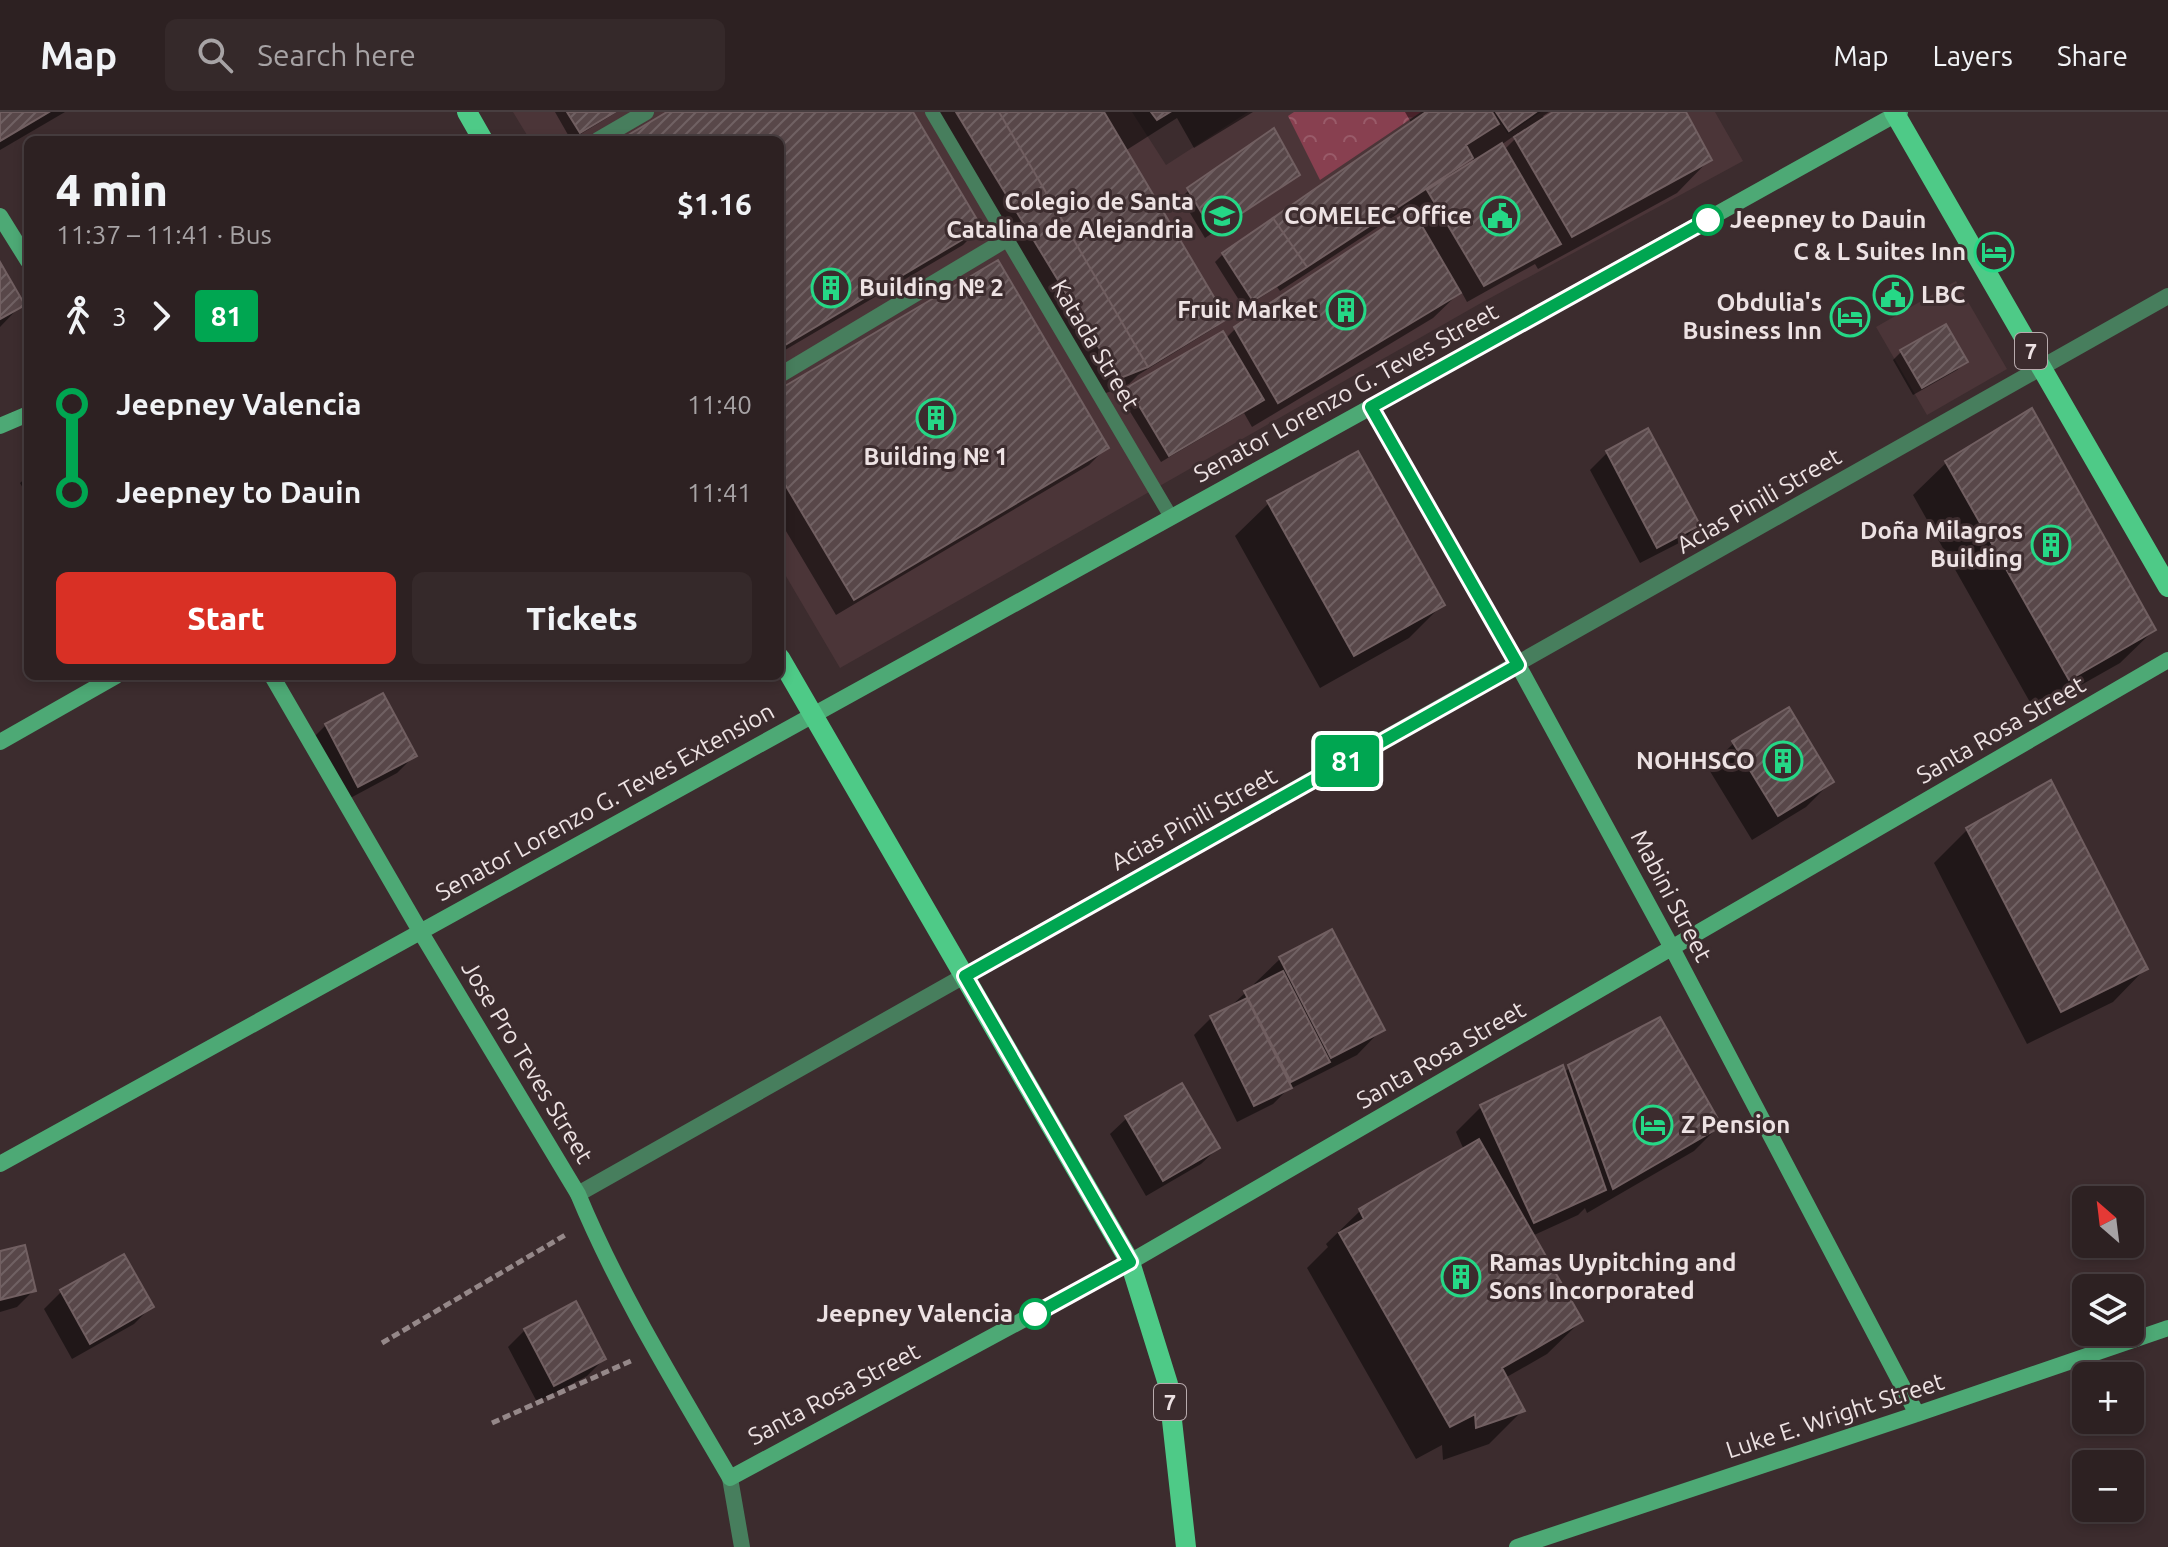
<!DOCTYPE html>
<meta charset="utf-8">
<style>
:root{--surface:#2d2122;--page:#35292a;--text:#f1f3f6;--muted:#a7a3a5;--line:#483e40;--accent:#d93025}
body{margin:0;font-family:Ubuntu,sans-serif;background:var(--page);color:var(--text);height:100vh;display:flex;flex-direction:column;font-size:30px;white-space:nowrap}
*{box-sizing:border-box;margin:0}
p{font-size:26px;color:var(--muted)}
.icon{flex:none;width:44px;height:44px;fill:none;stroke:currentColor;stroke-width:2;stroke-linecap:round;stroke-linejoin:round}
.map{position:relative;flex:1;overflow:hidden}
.side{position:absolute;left:24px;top:24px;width:760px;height:544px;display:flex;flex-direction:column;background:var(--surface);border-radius:12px;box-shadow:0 4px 12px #0003,0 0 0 2px var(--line)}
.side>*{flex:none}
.badge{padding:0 16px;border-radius:6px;font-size:28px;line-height:52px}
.needle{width:52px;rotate:332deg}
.tools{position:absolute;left:2072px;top:1074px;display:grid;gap:16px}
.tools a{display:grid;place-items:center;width:72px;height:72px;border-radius:12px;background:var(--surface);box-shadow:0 4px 12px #0003,0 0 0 2px var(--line);font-size:40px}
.map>.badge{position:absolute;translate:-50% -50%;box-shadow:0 0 0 4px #fff}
.legs{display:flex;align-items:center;gap:12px;height:88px;padding:0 32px;font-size:26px}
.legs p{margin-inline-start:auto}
.head{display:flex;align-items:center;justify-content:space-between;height:136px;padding:0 32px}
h1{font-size:44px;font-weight:800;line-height:60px}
.primary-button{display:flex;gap:16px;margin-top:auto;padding:16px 32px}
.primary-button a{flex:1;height:92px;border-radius:12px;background:var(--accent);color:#fff;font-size:32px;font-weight:800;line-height:92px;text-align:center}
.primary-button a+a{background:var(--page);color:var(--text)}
ul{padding:0 32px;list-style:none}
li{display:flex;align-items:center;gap:28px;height:88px;font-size:30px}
li i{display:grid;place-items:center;width:12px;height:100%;margin:0 10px;background:currentColor}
li i::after{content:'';width:20px;height:20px;margin:-10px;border:6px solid;border-radius:50%;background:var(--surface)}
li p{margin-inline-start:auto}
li:first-child i{background:linear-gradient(#0000 50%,currentColor 0)}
li:last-child i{background:linear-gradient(currentColor 50%,#0000 0)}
header{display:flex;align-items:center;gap:48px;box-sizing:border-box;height:112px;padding:0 40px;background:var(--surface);border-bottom:2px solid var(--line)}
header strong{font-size:38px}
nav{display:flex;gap:44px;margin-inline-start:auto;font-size:28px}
.search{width:560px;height:72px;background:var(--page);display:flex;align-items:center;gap:20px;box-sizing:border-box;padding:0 28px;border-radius:12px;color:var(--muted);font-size:30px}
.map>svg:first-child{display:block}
.built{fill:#4b3538}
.forest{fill:url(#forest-crowns)}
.shadow{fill:#0007;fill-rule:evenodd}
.building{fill:url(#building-hatch);stroke:#715f61;stroke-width:2}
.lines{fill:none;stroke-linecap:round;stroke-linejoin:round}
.path{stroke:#958889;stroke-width:5;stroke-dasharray:8 4;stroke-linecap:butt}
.lane{stroke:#477e5d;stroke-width:14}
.street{stroke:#477e5d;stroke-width:16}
.secondary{stroke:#4da975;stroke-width:16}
.primary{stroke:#4eca87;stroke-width:20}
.line-1-casing{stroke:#fff;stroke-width:18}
.line-1{stroke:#00a651;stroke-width:12}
.stop-1-dot{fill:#fff;stroke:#00a651;stroke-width:4}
.labels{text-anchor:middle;stroke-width:6;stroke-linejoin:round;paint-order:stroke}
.shield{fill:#3c2c2e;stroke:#b8abad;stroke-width:2}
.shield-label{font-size:22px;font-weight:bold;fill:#ede2e3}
.poi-label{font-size:24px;font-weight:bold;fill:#ede2e3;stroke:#3c2c2e;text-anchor:end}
.stop-label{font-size:24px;font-weight:bold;fill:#ede2e3;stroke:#3c2c2e;text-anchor:start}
.street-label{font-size:24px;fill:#ede2e3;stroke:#3c2c2e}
</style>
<header>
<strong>Map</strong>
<div class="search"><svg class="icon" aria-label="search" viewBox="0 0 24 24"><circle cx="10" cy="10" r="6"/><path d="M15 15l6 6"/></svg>Search here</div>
<nav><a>Map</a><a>Layers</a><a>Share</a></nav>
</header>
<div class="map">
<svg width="2168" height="1435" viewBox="0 0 2168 1435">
<defs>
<pattern id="forest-crowns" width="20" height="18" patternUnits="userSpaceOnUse" patternTransform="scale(2)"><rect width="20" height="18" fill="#884050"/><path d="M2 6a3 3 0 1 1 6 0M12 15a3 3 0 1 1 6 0" fill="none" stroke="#995b69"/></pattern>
<pattern id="building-hatch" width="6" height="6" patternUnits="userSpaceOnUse" patternTransform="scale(2)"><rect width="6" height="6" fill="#584749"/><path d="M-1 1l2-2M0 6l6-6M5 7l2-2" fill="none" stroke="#706163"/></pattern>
</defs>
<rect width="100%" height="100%" fill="#3c2c2e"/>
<path class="built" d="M513 0H1132L1166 53 1248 0H1494L1508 22 1541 0H1715L1743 49 1481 191 840 556 780 454V28H530Z
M1956 169 2007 257 1927 303 1876 215Z"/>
<path class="forest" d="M1294 0H1421L1320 68 1288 4Z"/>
<path class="shadow" d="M0 0H65L0 38Z
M555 0H617L571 28Z
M671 0H911L980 116 963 133 780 241V28H624Z
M929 0H1253L1194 36 1177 6 1125 39 1224 207 1216 215 1138 263 1129 272 1101 283Z
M1405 0H1549L1543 4 1545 7 1556 0H1684L1710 47 1677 81 1538 157 1535 152 1467 190 1461 179 1433 206 1252 315 1244 301 1161 350 1121 285 1129 277 1226 226 1235 217 1413 99 1410 94 1280 179 1277 175 1244 196 1215 150 1223 142 1412 12ZM1518 21 1520 22 1504 38 1501 33ZM1471 45 1475 51 1454 61Z
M1297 62 1289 70 1205 126 1181 86 1189 78Z
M0 154 22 192 0 215Z
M1901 240 1965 250 1957 258 1913 283 1893 248Z
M780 279 1106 336 1089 353 836 503 780 409Z
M1607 341 1698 413 1681 430 1640 451 1590 358Z
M1947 350 2154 518 2120 551 2035 599 1913 383Z
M28 364V385L20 371Z
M1269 391 1442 493 1409 526 1320 576 1235 424Z
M326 613 414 644 397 661 341 691 309 630Z
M1734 631 1832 669 1806 695 1752 728 1708 656Z
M1968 717 2146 856 2113 890 2027 932 1934 751Z
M1331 820 1382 917 1357 943 1286 979 1273 992 1237 1010 1194 923 1211 906 1229 896 1245 881 1256 875 1254 872 1280 847Z
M1570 955 1720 1013 1694 1039 1587 1101 1585 1096 1578 1103 1532 1124 1581 1209 1547 1242 1505 1266 1522 1299 1489 1332 1443 1348 1442 1333 1416 1347 1307 1156 1328 1135 1326 1132 1360 1099 1464 1038 1456 1020 1482 994 1564 961Z
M1127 1006 1218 1036 1201 1052 1146 1084 1110 1022Z
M0 1141 34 1178 17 1195 0 1200Z
M61 1180 151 1195 134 1212 72 1247 44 1197Z
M525 1218 604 1247 587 1264 537 1290 508 1235Z"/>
<path class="building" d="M0 0H49L0 29Z
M567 0H615L580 21Z
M667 0H913L982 116 780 236V28H620Z
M956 0H999L1148 255 1118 267Z
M999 0H1104L1227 207 1148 255Z
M1151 0H1170L1157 8Z
M1426 0H1492L1499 12 1466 33 1473 46 1307 155 1273 106Z
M1496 0H1536L1509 19Z
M1553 0H1686L1712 48 1572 125 1514 25Z
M1274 16 1300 63 1213 120 1187 76Z
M1502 31 1561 132 1484 174 1427 78Z
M1412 97 1461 181 1278 291 1234 215Z
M1273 106 1307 155 1253 189 1222 141Z
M998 148 1109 336 854 488 780 364V277Z
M0 150 25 193 0 207Z
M1946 212 1968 250 1922 276 1900 238Z
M1223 219 1264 288 1169 344 1128 275Z
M2032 296 2156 518 2069 568 1945 349Z
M1648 316 1700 413 1657 436 1606 339Z
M1358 339 1445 493 1354 544 1267 389Z
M383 581 417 644 358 675 325 612Z
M1789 595 1834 670 1778 704 1732 629Z
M2051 668 2148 857 2061 900 1966 716Z
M1332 817 1385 918 1331 946 1279 845Z
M1283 859 1330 950 1291 970 1244 879Z
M1247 886 1292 976 1254 994 1210 904Z
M1660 905 1722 1014 1613 1077 1568 953Z
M1563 953 1606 1078 1534 1111 1480 993Z
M1182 971 1220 1036 1163 1069 1125 1004Z
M1479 1027 1583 1209 1502 1256 1525 1299 1476 1316 1475 1302 1450 1315 1339 1121 1364 1107 1359 1097Z
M25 1133 36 1179 0 1188V1139Z
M124 1142 154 1195 90 1232 60 1178Z
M576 1189 606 1247 554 1274 524 1217Z"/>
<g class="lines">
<path class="path" d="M382 1231 567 1122
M492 1311 633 1248"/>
<path class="lane" d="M932 0 1171 405"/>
<path class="street" d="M598 28 646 0
M780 263 1007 127
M578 1082 2168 184
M730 1366 742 1435"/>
<path class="secondary" d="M0 104 28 149
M1371 295 1518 553 1672 836 1917 1302
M0 314 28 302
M272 564 420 819 578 1082C619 1181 676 1273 730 1366L1130 1150 2168 548
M0 630 116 564
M0 1052 1371 295 1900 0
M1517 1435 1917 1302 2168 1216"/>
<path class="primary" d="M467 0 483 28
M1894 0 2168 475
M780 546 1130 1150 1168 1272 1186 1435"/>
</g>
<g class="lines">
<g class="line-1-casing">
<path id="line-1" d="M1035 1202 1130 1150 965 864 1518 553 1371 295 1708 108"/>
</g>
<use href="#line-1" class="line-1"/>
</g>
<defs>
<g id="school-ring" transform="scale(2)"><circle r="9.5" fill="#3c2c2e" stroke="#25d886" stroke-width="1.5"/><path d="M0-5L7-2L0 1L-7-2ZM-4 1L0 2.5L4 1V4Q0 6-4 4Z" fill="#25d886"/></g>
<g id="civic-ring" transform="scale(2)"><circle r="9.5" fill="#3c2c2e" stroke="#25d886" stroke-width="1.5"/><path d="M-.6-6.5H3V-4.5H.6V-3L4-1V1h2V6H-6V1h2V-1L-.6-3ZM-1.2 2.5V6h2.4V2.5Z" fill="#25d886"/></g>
<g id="hotel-ring" transform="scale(2)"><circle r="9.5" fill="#3c2c2e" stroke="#25d886" stroke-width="1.5"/><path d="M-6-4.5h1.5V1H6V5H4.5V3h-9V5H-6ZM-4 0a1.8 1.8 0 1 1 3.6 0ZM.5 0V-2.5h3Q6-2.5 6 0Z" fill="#25d886"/></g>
<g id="building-ring" transform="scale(2)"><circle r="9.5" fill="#3c2c2e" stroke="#25d886" stroke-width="1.5"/><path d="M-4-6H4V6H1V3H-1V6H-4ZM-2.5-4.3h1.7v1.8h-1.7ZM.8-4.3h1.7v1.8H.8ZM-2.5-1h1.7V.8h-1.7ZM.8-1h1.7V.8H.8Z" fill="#25d886"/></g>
</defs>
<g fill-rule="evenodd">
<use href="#school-ring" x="1222" y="104"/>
<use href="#civic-ring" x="1500" y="104"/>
<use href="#hotel-ring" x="1994" y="140"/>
<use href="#building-ring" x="831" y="176"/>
<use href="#civic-ring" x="1893" y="183"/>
<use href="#building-ring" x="1346" y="198"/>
<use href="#hotel-ring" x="1850" y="205"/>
<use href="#building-ring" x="936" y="306"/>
<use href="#building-ring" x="2051" y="433"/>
<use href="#building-ring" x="1783" y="649"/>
<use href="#hotel-ring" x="1653" y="1013"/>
<use href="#building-ring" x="1461" y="1165"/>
</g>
<g class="stop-1-dot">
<circle cx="1708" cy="108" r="14"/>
<circle cx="1035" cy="1202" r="14"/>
</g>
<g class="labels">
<g class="shield">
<rect x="2015" y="221" width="32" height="36" rx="6"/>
<rect x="1154" y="1272" width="32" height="36" rx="6"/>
</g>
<g class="shield-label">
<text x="2031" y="247">7</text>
<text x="1170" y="1298">7</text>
</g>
<g class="poi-label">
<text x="1194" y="98">Colegio de Santa<tspan x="1194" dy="28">Catalina de Alejandria</tspan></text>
<text x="1472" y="112">COMELEC Office</text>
<text x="1966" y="148">C &amp; L Suites Inn</text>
<text x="859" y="184" text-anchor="start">Building № 2</text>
<text x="1921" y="191" text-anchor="start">LBC</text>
<text x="1822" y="199">Obdulia's<tspan x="1822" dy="28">Business Inn</tspan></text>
<text x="1318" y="206">Fruit Market</text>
<text x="936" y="353" text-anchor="middle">Building № 1</text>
<text x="2023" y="427">Doña Milagros<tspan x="2023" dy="28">Building</tspan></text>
<text x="1755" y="657">NOHHSCO</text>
<text x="1681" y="1021" text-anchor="start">Z Pension</text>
<text x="1489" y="1159" text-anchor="start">Ramas Uypitching and<tspan x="1489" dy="28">Sons Incorporated</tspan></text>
</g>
<g class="stop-label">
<text x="1730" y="116">Jeepney to Dauin</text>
<text x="1013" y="1210" text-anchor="end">Jeepney Valencia</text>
</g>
<g class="street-label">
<text transform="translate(1095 233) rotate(59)" y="8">Katada Street</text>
<text transform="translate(1346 281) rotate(-29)" y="8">Senator Lorenzo G. Teves Street</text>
<text transform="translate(1759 389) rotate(-30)" y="8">Acias Pinili Street</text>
<text transform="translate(2001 618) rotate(-30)" y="8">Santa Rosa Street</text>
<text transform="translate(605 690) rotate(-29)" y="8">Senator Lorenzo G. Teves Extension</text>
<text transform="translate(1194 707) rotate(-29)" y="8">Acias Pinili Street</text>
<text transform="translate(1671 784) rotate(62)" y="8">Mabini Street</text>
<text transform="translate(1441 943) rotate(-30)" y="8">Santa Rosa Street</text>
<text transform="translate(527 950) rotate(59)" y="8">Jose Pro Teves Street</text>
<text transform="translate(834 1282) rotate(-28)" y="8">Santa Rosa Street</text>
<text transform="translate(1835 1304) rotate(-18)" y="8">Luke E. Wright Street</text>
</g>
</g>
</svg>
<div class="tools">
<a><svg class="needle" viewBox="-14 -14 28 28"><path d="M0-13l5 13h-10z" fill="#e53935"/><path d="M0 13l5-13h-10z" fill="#a7a3a5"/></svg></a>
<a><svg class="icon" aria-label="layers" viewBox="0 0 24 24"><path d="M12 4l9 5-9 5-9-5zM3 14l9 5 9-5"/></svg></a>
<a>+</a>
<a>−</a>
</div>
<b class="badge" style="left:1347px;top:649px;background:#00a651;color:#fff">81</b>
<section class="side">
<div class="head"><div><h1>4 min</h1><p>11:37 – 11:41 · Bus</p></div><b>$1.16</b></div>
<div class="legs"><svg class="icon" aria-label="walk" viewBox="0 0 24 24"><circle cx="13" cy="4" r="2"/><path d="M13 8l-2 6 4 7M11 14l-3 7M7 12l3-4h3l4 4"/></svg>3<svg class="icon" aria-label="forward" viewBox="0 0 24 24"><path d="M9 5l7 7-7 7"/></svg><b class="badge" style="background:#00a651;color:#fff">81</b></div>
<ul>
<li><i style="color:#00a651"></i><b>Jeepney Valencia</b><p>11:40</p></li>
<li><i style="color:#00a651"></i><b>Jeepney to Dauin</b><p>11:41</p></li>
</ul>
<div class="primary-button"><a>Start</a><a>Tickets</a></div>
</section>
</div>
